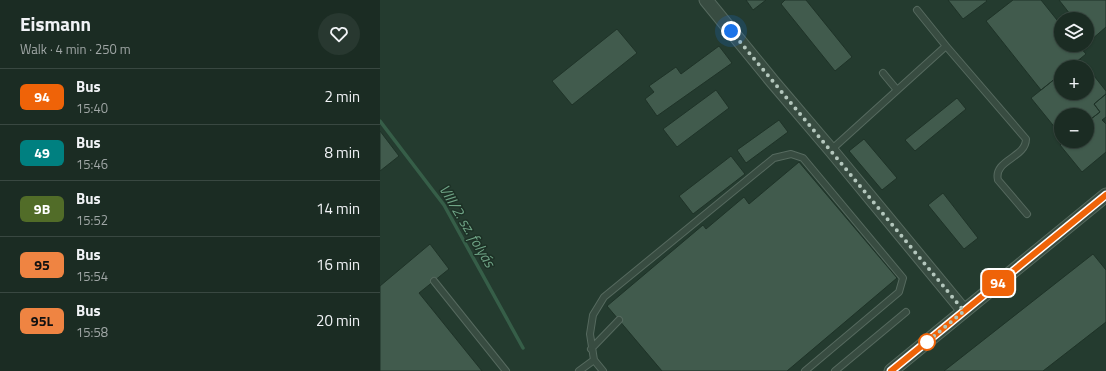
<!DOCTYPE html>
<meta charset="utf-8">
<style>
:root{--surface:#1b2c23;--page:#283830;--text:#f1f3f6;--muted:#a0a7a6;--line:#394841}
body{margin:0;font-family:"Titillium Web",sans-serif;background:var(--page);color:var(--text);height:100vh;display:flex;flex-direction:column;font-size:15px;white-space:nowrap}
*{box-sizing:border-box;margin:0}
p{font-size:13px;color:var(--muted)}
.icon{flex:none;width:22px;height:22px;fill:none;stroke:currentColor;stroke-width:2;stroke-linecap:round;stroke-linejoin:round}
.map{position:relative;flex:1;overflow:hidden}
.side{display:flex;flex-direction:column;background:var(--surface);width:380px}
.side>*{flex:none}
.badge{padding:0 8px;border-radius:6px;font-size:14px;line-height:26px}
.controls{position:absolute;left:674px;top:12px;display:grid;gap:8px}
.controls a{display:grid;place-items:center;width:40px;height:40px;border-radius:50%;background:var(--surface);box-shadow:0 1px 3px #0004,0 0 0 1px var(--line);font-size:20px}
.you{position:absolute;width:20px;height:20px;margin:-10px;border:3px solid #fff;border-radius:50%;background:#1a73e8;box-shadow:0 0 0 6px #1a73e833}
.map>.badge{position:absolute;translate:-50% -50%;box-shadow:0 0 0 2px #fff}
.round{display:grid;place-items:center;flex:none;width:42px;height:42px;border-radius:21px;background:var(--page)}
.overview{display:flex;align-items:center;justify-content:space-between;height:68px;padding:0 20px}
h1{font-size:19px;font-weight:700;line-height:30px}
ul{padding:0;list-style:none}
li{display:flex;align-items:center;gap:12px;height:56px;padding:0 20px;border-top:1px solid var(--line)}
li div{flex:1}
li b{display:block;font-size:15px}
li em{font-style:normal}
li .badge{min-width:44px;font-weight:700;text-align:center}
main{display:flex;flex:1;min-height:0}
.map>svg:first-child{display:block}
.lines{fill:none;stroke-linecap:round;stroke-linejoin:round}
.stream{stroke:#365e48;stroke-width:3.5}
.building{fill:#415b4d;stroke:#1f3328}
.lane-casing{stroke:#566a5f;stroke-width:8}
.street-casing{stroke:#566a5f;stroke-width:15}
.lane{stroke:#384c41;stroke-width:6}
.street{stroke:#384c41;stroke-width:13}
.line-casing{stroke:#fff;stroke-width:9}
.line{stroke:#ef6308;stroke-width:6}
.walk{stroke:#b4c7bd;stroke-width:4;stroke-dasharray:0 7.2}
.stop-dot{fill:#fff;stroke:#ef6308;stroke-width:2}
.labels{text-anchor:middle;stroke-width:3;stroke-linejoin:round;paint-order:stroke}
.water-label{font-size:15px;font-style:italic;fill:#6fa486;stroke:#1d3126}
</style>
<main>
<section class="side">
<div class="overview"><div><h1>Eismann</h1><p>Walk · 4 min · 250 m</p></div><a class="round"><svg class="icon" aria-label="heart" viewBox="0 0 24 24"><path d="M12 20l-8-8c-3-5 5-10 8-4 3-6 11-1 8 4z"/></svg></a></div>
<ul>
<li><span class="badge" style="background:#ef6308;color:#fff">94</span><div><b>Bus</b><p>15:40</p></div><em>2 min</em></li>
<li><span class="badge" style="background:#008080;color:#fff">49</span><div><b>Bus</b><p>15:46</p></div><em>8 min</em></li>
<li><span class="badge" style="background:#516c28;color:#fff">9B</span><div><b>Bus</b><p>15:52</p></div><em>14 min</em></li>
<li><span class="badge" style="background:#ef8442;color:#111">95</span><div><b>Bus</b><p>15:54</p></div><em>16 min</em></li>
<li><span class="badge" style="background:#ef8442;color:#111">95L</span><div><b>Bus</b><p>15:58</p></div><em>20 min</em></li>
</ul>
</section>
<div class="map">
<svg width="726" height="371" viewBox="0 0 726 371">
<rect width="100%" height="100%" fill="#243b2f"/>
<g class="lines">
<path class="stream" d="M0 121 64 205 143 348"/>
</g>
<path class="building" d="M366 0H386L373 10Z
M405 0H426L472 57 455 71 401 4Z
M568 0H606L607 1 583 19Z
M633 0H661L681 25V45H698L706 54 690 67H681V74L661 90 606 21Z
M679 0H726V27L711 40 707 35V19H694Z
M237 29 257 53 192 105 172 81Z
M339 46 352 63 277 116 265 99 274 92 269 86 296 67 301 74Z
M700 59 707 67H690Z
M707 67 726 91V94L714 104 720 112 707 122V115H681V135L651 98 681 74V93H707Z
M336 90 349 108 297 147 283 129Z
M726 94V117L722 120 726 124V152L702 172 680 145 684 141H707V122L720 112 714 104Z
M577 98 586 109 535 151 525 140Z
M399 120 408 132 366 163 357 150Z
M0 131 19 156 0 171Z
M484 139 517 178 502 190 469 151Z
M351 156 365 174 313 214 299 196Z
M419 162 517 278 407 371H282L227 306 323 225 326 229 364 197 369 204Z
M563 193 598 238 584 249 548 205Z
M50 244 69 269 39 293 102 371H0V286Z
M713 254 726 270V322L663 371H564Z"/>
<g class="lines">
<g class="lane-casing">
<path id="lane" d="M537 10 566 46 646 139C646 158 613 160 618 180L647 214
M503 73 517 90
M451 150 566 46
M54 281 126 371
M211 349 239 320
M199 371 214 360
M223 371 214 360 210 334 213 315 224 297 394 158 411 154 423 158 523 278 519 292 425 371
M455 371 526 312"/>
</g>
<g class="street-casing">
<path id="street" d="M326 0 393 82 451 150 584 311
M511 371 726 195"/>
</g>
<use href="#lane" class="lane"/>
<use href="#street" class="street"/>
</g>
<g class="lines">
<g class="line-casing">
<path id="line" d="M511 371 726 195"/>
</g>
<use href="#line" class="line"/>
<path class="walk" d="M351 31 584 311 547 342"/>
</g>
<circle class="stop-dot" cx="547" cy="342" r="8"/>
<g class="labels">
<g class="water-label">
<text transform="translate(87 226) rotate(59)" y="5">VIII/2. sz. folyás</text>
</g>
</g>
</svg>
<div class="controls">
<a><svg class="icon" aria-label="layers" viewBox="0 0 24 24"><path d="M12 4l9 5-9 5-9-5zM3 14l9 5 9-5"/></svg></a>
<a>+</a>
<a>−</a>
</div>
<div class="you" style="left:351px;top:31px"></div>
<b class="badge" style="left:618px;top:283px;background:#ef6308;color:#fff">94</b>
</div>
</main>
